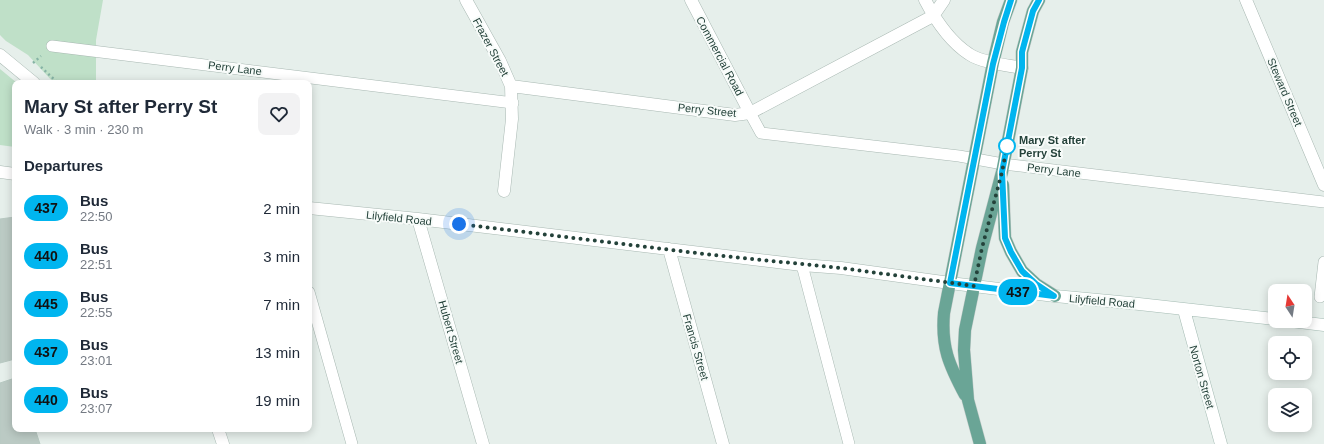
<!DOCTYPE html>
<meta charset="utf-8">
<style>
:root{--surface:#fff;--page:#f2f2f3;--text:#1f2937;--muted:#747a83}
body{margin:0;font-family:Arial,sans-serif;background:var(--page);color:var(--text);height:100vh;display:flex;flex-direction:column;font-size:15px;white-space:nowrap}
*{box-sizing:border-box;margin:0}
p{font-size:13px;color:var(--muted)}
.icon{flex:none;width:22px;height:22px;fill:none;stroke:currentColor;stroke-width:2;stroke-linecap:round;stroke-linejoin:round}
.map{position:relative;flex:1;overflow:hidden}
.drawer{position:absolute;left:12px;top:80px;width:300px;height:352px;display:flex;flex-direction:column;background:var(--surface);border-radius:8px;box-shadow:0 2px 10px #0003}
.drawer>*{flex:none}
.badge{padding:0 8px;border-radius:13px;font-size:14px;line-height:26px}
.needle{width:26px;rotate:348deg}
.fabs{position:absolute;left:1268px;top:284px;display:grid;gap:8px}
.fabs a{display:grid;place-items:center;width:44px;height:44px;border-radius:8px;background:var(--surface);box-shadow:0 2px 10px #0003;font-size:20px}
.you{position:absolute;width:20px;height:20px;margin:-10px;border:3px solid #fff;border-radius:50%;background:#1a73e8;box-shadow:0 0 0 6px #1a73e833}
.map>.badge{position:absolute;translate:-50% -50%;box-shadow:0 0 0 2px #fff}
h2{padding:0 12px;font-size:15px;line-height:36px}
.round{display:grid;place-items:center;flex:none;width:42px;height:42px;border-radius:8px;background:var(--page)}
.head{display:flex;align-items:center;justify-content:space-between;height:68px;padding:0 12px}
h1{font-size:19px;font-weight:600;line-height:30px}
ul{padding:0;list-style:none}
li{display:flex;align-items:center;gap:12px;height:48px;padding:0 12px}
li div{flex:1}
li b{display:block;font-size:15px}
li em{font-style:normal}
li .badge{min-width:44px;font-weight:700;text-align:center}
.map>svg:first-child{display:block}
.green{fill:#bfe0c8}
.building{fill:#bbcac4;stroke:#b8c9c2}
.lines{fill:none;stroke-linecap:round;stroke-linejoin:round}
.lane-casing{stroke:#a8b8b2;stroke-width:12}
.street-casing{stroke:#a8b8b2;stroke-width:13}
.secondary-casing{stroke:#a4bbb3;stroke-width:13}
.primary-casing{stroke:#c2cac8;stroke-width:13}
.path{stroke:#86b3a5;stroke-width:2.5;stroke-dasharray:2 3;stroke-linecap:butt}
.lane{stroke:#fff;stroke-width:11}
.street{stroke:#fff;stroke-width:12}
.secondary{stroke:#fff;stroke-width:12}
.primary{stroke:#6aa596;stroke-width:12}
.line-casing{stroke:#fff;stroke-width:9}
.line{stroke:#00b5ef;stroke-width:6}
.walk{stroke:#24423a;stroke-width:4;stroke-dasharray:0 7.2}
.stop-dot{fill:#fff;stroke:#00b5ef;stroke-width:2}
.labels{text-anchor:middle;stroke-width:4;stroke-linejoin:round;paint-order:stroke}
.street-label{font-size:11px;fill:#24423a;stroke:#f7fbf9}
.stop-label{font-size:11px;font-weight:bold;fill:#24423a;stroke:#f7fbf9;text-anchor:start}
</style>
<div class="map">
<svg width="1324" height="444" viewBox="0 0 1324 444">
<rect width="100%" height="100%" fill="#e6efeb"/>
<path class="green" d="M0 0H103L96 40V83H54L28 55 6 41 0 35Z
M0 69 17 83H15V147L0 145Z"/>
<path class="building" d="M15 217V359L0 363V219Z
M15 378V429H35L40 444H0V383Z"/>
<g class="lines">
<g class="lane-casing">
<path id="lane" d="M52 46 513 103
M750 113 761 133 959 156 1003 164 1324 202
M802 265 849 444
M309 292 352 444
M1320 297 1324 262"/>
</g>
<g class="street-casing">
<path id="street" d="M466 0 500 61 511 86 512 119 504 191
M691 0 750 113
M925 0C936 21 949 41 969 54 982 63 1007 65 1022 68
M1246 0 1324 185
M0 55 34 83
M511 86 735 115 750 113 933 16 944 0
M0 172 15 174
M309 208 418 219 802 265 841 268 950 283
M418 219 483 444
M669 249 723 444
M218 429 223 444"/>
</g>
<g class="secondary-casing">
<path id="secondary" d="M950 283 1055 296 1130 303 1275 319
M1184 310 1221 444
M1291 321 1324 325"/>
</g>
<g class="primary-casing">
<path id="primary" d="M1003 185 1005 238 1011 252 1022 271 1036 284 1055 296
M965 395C949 365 941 347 944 313L993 63 1003 22 1011 0
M980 444 968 400 964 350 965 330 982 248 1002 172 1022 68V52L1033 11 1039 0"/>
</g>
<path class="path" d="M33 63 41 56
M41 67 58 83"/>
<use href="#lane" class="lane"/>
<use href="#street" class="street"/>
<use href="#secondary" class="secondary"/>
<use href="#primary" class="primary"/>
</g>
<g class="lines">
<g class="line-casing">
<path id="line" d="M1011 0 1004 22 993 64 950 283 1054 296 1036 284 1022 271 1011 252 1005 238 1002 172 1022 68V52L1033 11 1039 0"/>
</g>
<use href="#line" class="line"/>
<path class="walk" d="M459 224 713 255 841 268 974 286 982 248 1002 172 1007 146"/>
</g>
<circle class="stop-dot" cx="1007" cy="146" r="8"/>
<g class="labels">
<g class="street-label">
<text transform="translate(491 47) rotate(62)" y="4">Frazer Street</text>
<text transform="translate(720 56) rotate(62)" y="4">Commercial Road</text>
<text transform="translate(235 68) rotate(7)" y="4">Perry Lane</text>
<text transform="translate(1285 92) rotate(67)" y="4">Steward Street</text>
<text transform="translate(707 110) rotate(6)" y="4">Perry Street</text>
<text transform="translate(1054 170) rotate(7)" y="4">Perry Lane</text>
<text transform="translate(399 218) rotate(6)" y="4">Lilyfield Road</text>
<text transform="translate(1102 301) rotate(5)" y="4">Lilyfield Road</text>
<text transform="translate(451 332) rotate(74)" y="4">Hubert Street</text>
<text transform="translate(696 347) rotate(74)" y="4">Francis Street</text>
<text transform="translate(1202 377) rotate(74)" y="4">Norton Street</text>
</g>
<g class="stop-label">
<text x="1019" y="144">Mary St after<tspan x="1019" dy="13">Perry St</tspan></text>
</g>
</g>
</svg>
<div class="fabs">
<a><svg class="needle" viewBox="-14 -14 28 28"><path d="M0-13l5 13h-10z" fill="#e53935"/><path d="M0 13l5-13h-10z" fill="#747a83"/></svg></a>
<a><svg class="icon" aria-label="locate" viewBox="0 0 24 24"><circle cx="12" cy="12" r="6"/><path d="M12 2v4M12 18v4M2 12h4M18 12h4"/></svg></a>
<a><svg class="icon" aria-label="layers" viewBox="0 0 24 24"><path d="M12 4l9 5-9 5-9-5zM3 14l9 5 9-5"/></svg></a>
</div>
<div class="you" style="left:459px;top:224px"></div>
<b class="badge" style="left:1018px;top:292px;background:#00b5ef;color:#111">437</b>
<section class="drawer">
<div class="head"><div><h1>Mary St after Perry St</h1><p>Walk · 3 min · 230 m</p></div><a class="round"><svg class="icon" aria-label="heart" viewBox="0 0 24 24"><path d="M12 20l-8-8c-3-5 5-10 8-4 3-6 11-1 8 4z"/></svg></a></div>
<h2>Departures</h2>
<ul>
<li><span class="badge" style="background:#00b5ef;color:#111">437</span><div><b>Bus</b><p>22:50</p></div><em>2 min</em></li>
<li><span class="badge" style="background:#00b5ef;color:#111">440</span><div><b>Bus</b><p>22:51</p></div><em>3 min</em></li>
<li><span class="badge" style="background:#00b5ef;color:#111">445</span><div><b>Bus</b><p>22:55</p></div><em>7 min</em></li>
<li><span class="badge" style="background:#00b5ef;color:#111">437</span><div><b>Bus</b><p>23:01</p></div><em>13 min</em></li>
<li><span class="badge" style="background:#00b5ef;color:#111">440</span><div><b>Bus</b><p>23:07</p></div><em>19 min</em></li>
</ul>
</section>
</div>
